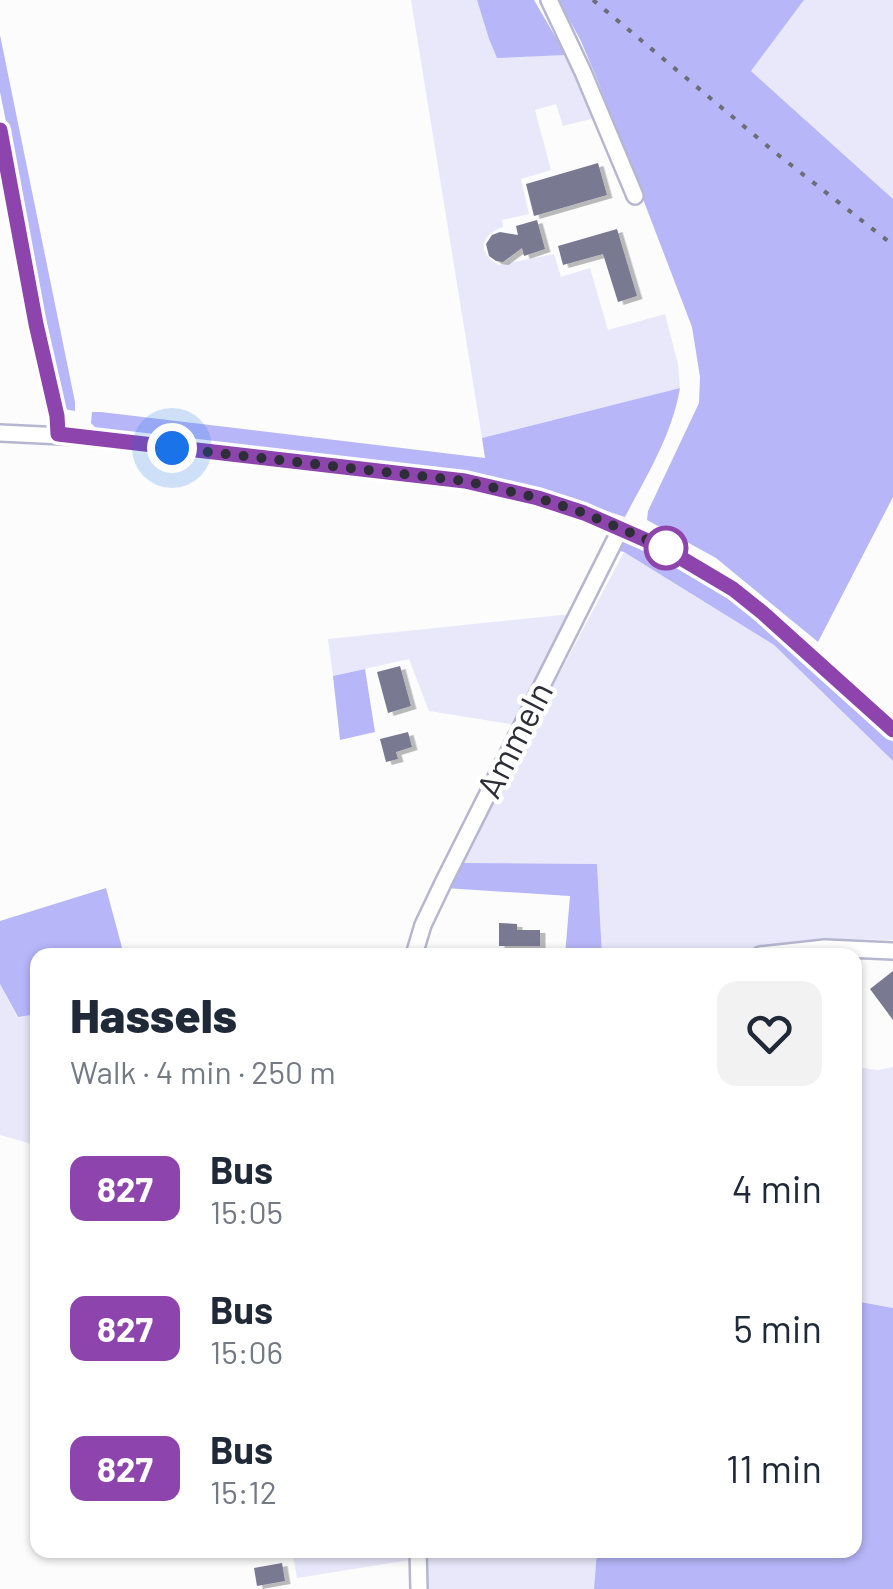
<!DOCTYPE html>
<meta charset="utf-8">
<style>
:root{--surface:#fff;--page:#f2f2f3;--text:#1f2937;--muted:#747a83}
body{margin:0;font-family:Barlow,sans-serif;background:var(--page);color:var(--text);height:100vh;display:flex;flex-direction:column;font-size:38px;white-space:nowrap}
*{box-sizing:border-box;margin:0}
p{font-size:32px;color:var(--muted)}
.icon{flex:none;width:55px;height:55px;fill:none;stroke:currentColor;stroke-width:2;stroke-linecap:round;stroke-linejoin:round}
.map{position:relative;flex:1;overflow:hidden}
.panel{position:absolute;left:30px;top:948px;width:832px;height:610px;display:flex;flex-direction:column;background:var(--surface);border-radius:20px;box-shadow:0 2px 8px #0004}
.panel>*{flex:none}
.badge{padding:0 20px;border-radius:15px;font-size:35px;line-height:65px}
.you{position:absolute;width:50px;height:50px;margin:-25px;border:8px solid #fff;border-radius:50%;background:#1a73e8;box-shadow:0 0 0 15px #1a73e833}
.map>.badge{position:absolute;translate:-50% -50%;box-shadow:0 0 0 5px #fff}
.round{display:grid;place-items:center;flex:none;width:105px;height:105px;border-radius:20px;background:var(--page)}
.summary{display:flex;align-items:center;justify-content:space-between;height:170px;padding:0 40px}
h1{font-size:48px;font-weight:800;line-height:75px}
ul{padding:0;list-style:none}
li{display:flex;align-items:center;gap:30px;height:140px;padding:0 40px}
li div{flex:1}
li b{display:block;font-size:38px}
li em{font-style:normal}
li .badge{min-width:110px;font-weight:700;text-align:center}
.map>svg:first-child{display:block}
.green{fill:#e8e8fa}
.forest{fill:#b7b6f9}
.building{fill:#797992;filter:url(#shadow)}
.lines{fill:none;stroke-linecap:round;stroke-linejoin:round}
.street-casing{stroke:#b6b6d1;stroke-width:20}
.street{stroke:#fff;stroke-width:15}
.rail{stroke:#6d6d75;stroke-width:4;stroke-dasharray:5 10;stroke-linecap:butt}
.line-casing{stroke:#fff;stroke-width:22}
.line{stroke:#8e44ad;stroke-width:15}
.walk{stroke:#2e2e39;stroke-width:10;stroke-dasharray:0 18}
.stop-dot{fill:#fff;stroke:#8e44ad;stroke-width:5}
.labels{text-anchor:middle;stroke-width:9;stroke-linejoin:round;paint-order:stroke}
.street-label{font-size:35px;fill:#2e2e39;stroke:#fff}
</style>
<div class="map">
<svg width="893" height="1589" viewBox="0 0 893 1589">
<defs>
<filter id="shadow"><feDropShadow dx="5.5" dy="3" stdDeviation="0" flood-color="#0004"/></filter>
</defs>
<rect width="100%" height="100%" fill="#fcfcfc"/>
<path class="green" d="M411 0H477L489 39 497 57 566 55 595 118 563 126 556 104 535 110 551 170 521 179 529 214 502 220 503 227C480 235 476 253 499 265L554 254 561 277 590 268 608 330 665 314 678 364 680 388 482 438Z
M804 0H893V199L751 71Z
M624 552 774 645 893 761V940L821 939 712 955H602L597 864 459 863Z
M570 614 517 725 429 711 409 659 333 676 328 639Z
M0 984 17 1017 37 1014V1143L31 1144 0 1135Z
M855 1067 878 1070 893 1067V1308L855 1301Z
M292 1550H410V1560L297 1578Z
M424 1550H597L594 1589H425Z"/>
<path class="forest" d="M477 0H534L566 55 497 58 489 39Z
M558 0H804L751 71 893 199V497L818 642 716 558 647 520 648 511 699 403 700 377 692 327 597 79 580 39Z
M0 35 75 402V411L64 409 0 92Z
M680 388C672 435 647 475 625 517L561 496 478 474 97 429 91 423 92 412H101L485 458 482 438Z
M624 537C640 543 658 549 674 558 756 605 824 676 893 739V761L774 645 624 552 616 550Z
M365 669 375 732 340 740 333 676Z
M459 863 597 864 602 955H565L570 896 445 888Z
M106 888 124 955H38L37 1014 18 1017 0 984V921Z
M855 1301 893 1308V1589H594L597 1550H855Z"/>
<path class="building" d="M598 163 607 195 534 216 526 184Z
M537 220 545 249 524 256 522 248 503 262 496 261 489 256 486 244 492 235 500 232 518 235 516 226Z
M617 229 637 296 618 302 603 254 563 265 558 246Z
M400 666 411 706 388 713 377 672Z
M408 732 412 747 396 752 398 759 386 762 380 739Z
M499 923 517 924V930H540V946H499Z
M893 971V1020L870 989Z
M282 1563 285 1581 257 1586 254 1568Z"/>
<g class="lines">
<g class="street-casing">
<path id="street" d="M549 0 583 72 635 196
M0 131 37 324 57 416 59 434
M0 433 83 437 465 481 539 498 584 513 664 548 733 589 763 613 893 730
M414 955 423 925 444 881 621 528
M760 955 825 948 893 951
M418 1550 419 1589"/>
</g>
<use href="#street" class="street"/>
<path class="rail" d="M593 0 777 154 893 245"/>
</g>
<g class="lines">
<g class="line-casing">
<path id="line" d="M0 130 36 324 57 416 58 434 465 481 538 498 584 513 664 548 733 589 763 613 893 730"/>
</g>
<use href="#line" class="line"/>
<path class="walk" d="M172 448 465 481 538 498 584 513 666 548"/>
</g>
<circle class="stop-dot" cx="666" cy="548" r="20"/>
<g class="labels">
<g class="street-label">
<text transform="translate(515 740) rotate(-63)" y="12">Ammeln</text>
</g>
</g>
</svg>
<div class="you" style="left:172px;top:448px"></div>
<section class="panel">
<div class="summary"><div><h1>Hassels</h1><p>Walk · 4 min · 250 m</p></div><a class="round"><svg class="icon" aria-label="heart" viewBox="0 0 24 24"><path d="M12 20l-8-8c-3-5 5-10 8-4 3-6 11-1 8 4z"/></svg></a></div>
<ul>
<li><span class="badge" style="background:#8e44ad;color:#fff">827</span><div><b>Bus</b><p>15:05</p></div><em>4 min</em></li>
<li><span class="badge" style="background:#8e44ad;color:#fff">827</span><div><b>Bus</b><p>15:06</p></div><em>5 min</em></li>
<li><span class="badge" style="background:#8e44ad;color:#fff">827</span><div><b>Bus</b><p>15:12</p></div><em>11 min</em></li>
</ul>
</section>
</div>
